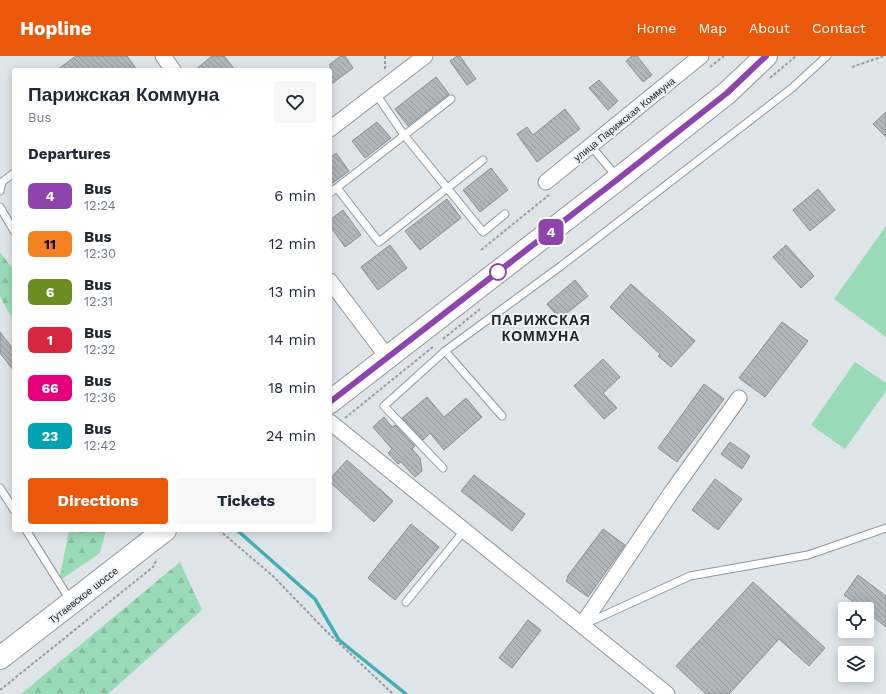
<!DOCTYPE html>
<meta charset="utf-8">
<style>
:root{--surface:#fff;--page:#f6f6f7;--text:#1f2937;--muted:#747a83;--accent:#ea580c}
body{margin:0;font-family:"Work Sans",sans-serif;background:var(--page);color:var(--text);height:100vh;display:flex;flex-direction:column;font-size:15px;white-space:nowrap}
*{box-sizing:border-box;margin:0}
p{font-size:13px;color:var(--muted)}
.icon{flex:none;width:22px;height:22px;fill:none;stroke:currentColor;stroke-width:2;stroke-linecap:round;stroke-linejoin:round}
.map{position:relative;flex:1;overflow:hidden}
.side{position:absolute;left:12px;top:12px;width:320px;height:464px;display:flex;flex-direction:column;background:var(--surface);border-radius:4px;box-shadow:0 2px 10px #0003}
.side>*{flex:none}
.badge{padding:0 8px;border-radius:6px;font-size:14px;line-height:26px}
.fabs{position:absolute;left:838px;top:546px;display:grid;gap:8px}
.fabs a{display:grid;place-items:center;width:36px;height:36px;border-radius:4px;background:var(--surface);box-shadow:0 2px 10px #0003;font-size:20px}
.map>.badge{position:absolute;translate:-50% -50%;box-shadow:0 0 0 2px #fff}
h2{padding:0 16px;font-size:15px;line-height:36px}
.round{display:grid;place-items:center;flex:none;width:42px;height:42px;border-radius:4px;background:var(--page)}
.headline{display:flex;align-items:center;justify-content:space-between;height:68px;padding:0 16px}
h1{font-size:19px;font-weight:700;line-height:30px}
.primary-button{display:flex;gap:8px;margin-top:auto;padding:8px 16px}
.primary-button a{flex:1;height:46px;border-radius:4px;background:var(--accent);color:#fff;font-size:16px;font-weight:700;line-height:46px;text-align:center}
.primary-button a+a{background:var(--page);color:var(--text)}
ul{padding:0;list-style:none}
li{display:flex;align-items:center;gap:12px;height:48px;padding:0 16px}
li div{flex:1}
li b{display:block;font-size:15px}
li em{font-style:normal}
li .badge{min-width:44px;font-weight:700;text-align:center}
header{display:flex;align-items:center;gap:24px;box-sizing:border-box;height:56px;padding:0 20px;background:var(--accent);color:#fff}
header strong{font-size:19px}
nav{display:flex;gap:22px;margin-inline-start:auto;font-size:14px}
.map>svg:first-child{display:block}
.forest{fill:url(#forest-firs)}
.garden{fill:#9adbb7}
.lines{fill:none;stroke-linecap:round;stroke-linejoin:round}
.stream{stroke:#41afb4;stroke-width:3.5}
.building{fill:url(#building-back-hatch);stroke:#8b8f94}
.lane-casing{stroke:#91969a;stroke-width:9}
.street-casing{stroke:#91969a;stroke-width:17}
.primary-casing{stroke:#91969a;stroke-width:24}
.path{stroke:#979b9f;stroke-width:2;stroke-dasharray:3 2;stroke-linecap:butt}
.lane{stroke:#fff;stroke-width:7}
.street{stroke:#fff;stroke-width:15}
.primary{stroke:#fff;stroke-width:22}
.line-casing{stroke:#fff;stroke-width:9}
.line{stroke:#8e44ad;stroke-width:6}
.stop-dot{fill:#fff;stroke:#8e44ad;stroke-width:2}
.labels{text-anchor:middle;stroke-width:4;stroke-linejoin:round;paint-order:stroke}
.street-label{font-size:10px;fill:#202224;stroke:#edf2f6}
.district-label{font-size:14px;font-weight:bold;letter-spacing:1px;fill:#202224;stroke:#edf2f6}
</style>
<header>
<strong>Hopline</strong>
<nav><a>Home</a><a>Map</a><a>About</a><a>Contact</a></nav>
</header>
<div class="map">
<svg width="886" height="638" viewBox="0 0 886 638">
<defs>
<pattern id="forest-firs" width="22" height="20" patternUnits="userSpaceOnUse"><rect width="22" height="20" fill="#9adbb7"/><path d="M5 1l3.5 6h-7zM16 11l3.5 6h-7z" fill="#84bc9d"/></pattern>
<pattern id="building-back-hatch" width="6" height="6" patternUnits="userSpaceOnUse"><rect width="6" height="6" fill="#b1b6bb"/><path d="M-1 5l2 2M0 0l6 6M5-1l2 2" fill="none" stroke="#989ca1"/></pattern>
</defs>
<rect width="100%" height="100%" fill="#dfe4e9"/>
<path class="forest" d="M0 196 14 215V265L0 241Z
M69 474H106L100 497 59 525Z
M180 506 202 554 108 638H21Z"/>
<path class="garden" d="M886 170V281L834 243Z
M855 306 886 327V335L845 393 811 369Z"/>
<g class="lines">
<path class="stream" d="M237 474 315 543 339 584 406 638"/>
</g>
<path class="building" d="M76 0H127L137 14H57Z
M212 0H224L235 14H195Z
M341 0H345L353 12 330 29V8Z
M457 0H460L476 23 467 29 450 5Z
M632 0H637L652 19 643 26 626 5Z
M436 21 449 38 408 70 395 53Z
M599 24 618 45 608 54 589 32Z
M565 53 580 73 537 106 517 78 527 71 533 79Z
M886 56V81L873 68Z
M377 66 391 82 365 102 352 85Z
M336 97 349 115 330 129V102Z
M491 112 508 134 480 156 463 134Z
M818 133 835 154 810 175 793 154Z
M447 143 461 162 420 194 405 175Z
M343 154 361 179 345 191 330 170V164Z
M390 189 407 212 378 234 361 211Z
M786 189 814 220 801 232 773 201Z
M575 224 588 240 560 263 547 248Z
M631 228 695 285 671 311 658 300 660 298 610 251Z
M782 266 808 285 765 341 739 322Z
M0 276 14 294V315L0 297Z
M603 303 620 321 603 337 617 352 604 363 574 330Z
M704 328 724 343 677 406 658 392Z
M427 341 444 361 466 342 482 361 444 394 430 377 423 384 402 362Z
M384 361 392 371 395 369 415 390 412 393 420 402 422 415 415 421 401 406 398 408 388 397 392 393 373 371Z
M730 386 750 400 742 413 721 398Z
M347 404 393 445 374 466 330 426V423Z
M474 419 525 458 512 475 461 435Z
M715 423 742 443 718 474 692 454Z
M411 468 439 491 395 544 368 522Z
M603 473 625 489 588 541 566 525 568 522 567 521Z
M858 519 886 540V571L867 556V553H863L844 539Z
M753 526 825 592 809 610 779 583 729 638H706L676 610Z
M528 564 541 574 512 612 499 602Z"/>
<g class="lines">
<g class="lane-casing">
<path id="lane" d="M376 38 404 79 483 176 505 158
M591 90 617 121
M337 132 379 186 483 104
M0 135 2 126 14 117
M330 137 451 43
M0 151 14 175
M502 360 445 295 561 210 792 32 827 0
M443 412 384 350 445 295
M0 432 14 454
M26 474 70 544
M406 546 464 475
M587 567 690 520 808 499 886 472"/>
</g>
<g class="street-casing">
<path id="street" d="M163 0 173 14
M330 73 425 0
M546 126 701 0
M330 225 388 302
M330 366 667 638
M582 569 671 437 739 342"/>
</g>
<g class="primary-casing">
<path id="primary" d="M330 346 618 123 727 37 766 0
M0 602 165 474"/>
</g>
<path class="path" d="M385 0V13
M710 11 724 0
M852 11 884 0
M770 22 796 0
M481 194 549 139
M443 283 480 253
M345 362 434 290
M219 474 273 520 324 573 393 638
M0 634 153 511 157 503"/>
<use href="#lane" class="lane"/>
<use href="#street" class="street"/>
<use href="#primary" class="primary"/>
</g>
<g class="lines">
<g class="line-casing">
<path id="line" d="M330 346 618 123 727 37 766 0"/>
</g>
<use href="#line" class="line"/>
</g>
<circle class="stop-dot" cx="498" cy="216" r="8"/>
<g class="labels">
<g class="street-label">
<text transform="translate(624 63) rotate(-39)" y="4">улица Парижская Коммуна</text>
<text transform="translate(83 539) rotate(-38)" y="4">Тутаевское шоссе</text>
</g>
<g class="district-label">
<text x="541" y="269">ПАРИЖСКАЯ<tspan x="541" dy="16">КОММУНА</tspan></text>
</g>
</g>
</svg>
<div class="fabs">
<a><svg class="icon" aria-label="locate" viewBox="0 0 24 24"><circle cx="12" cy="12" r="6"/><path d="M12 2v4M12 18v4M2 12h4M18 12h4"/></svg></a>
<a><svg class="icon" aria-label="layers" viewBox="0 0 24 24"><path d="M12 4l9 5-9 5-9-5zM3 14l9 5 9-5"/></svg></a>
</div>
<b class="badge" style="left:551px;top:176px;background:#8e44ad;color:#fff">4</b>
<section class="side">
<div class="headline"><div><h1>Парижская Коммуна</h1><p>Bus</p></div><a class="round"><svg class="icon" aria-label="heart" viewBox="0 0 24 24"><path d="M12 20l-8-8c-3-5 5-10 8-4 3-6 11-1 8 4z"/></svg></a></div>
<h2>Departures</h2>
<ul>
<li><span class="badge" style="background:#8e44ad;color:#fff">4</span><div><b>Bus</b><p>12:24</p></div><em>6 min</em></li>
<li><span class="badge" style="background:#f58220;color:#111">11</span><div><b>Bus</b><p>12:30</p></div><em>12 min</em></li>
<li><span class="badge" style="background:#6b8e23;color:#fff">6</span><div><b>Bus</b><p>12:31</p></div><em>13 min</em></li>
<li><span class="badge" style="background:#d7263d;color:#fff">1</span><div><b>Bus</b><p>12:32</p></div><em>14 min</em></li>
<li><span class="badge" style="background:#e6007e;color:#fff">66</span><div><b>Bus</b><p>12:36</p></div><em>18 min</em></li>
<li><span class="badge" style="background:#00a3b4;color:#fff">23</span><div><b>Bus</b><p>12:42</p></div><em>24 min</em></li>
</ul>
<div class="primary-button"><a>Directions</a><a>Tickets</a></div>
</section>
</div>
